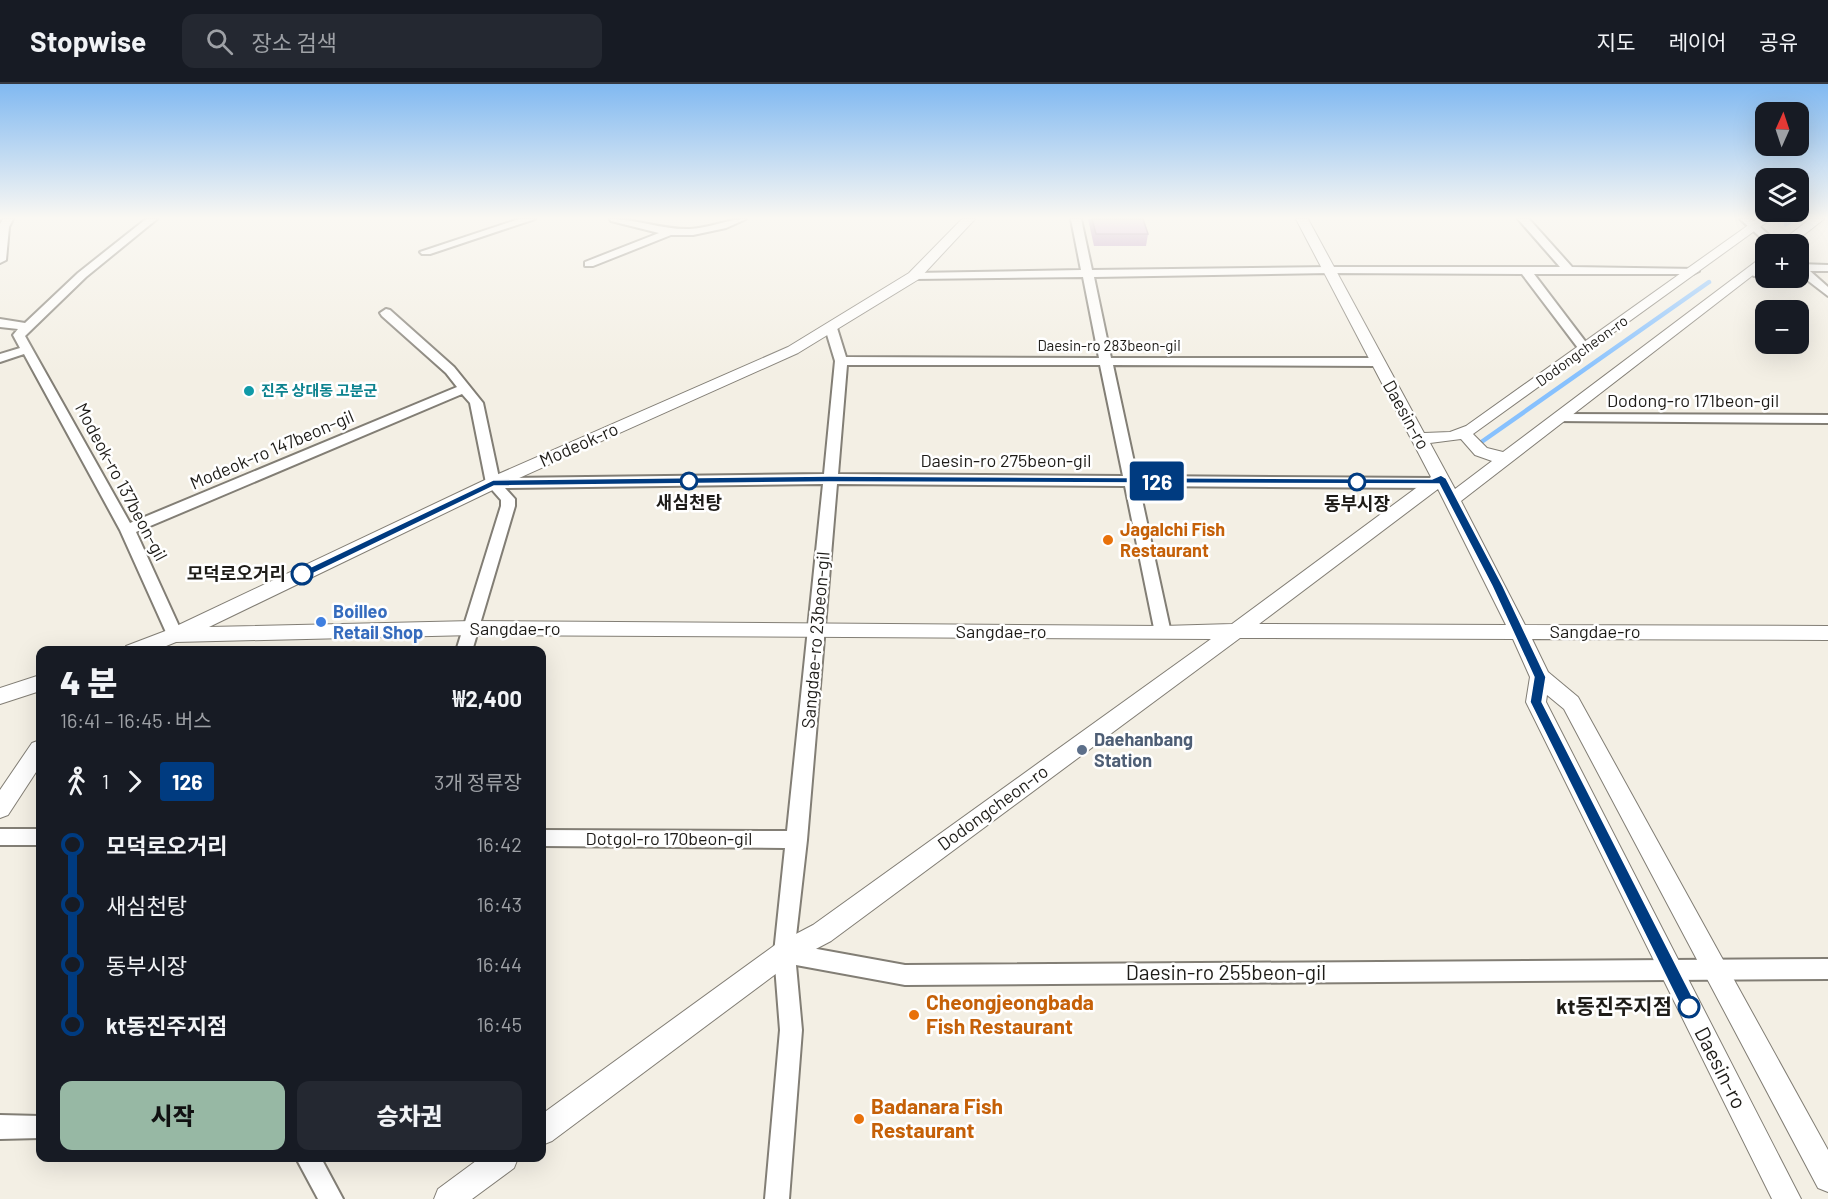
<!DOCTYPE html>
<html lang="ko">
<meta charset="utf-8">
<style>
:root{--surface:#171b24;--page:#242831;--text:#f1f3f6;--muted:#9ea1a6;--line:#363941;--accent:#97b8a4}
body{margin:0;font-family:Barlow,"Noto Sans KR",sans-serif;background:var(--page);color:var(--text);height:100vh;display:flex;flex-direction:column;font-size:22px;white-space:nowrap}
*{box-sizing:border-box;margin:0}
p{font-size:20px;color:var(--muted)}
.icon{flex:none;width:33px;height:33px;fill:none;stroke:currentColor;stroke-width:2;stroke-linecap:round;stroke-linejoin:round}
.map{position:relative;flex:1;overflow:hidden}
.drawer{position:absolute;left:36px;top:562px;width:510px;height:516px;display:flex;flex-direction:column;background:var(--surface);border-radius:12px;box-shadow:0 6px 24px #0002}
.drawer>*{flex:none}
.badge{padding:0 12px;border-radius:4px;font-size:21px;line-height:39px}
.needle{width:39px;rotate:3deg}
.controls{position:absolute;left:1755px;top:18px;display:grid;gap:12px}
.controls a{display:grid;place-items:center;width:54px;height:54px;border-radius:12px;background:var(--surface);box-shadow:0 6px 24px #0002;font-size:30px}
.map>.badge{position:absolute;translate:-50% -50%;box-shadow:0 0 0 3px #fff}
.legs{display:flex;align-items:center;gap:9px;height:66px;padding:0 24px;font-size:20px}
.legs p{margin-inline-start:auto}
.overview{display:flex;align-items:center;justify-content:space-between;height:102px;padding:0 24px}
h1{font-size:33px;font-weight:800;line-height:45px}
.primary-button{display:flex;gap:12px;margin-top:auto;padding:12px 24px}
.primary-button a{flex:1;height:69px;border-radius:12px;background:var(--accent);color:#111;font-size:24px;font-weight:800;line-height:69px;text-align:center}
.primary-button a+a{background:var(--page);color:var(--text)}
ul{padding:0 24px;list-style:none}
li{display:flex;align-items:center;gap:21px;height:60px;font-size:22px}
li i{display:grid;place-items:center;width:9px;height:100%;margin:0 8px;background:currentColor}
li i::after{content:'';width:15px;height:15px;margin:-8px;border:4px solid;border-radius:50%;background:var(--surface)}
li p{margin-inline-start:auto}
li:first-child i{background:linear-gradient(#0000 50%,currentColor 0)}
li:last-child i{background:linear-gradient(currentColor 50%,#0000 0)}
header{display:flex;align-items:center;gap:36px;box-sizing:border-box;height:84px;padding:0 30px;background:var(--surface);border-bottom:2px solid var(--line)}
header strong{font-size:28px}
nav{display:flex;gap:33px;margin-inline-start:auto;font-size:21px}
.search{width:420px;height:54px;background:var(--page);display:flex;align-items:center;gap:15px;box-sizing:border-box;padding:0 21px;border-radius:12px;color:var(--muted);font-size:22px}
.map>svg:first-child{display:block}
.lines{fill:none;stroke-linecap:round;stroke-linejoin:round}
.stream{stroke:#87c1fe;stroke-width:4.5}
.minor-casing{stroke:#827e75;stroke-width:4}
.tertiary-casing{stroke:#827e75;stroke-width:2}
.minor{fill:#fff;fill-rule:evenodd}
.tertiary{fill:#fff;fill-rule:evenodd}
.wall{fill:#af85be}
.building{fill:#cc9bdd;stroke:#8f6c9b;stroke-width:1.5}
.line-1{fill:#003b80;stroke:#fff;stroke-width:1.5}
.culture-dot{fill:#0f9aa8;stroke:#fff;stroke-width:2}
.stop-1-dot{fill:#fff;stroke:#003b80;stroke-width:3}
.food-dot{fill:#e8710a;stroke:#fff;stroke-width:2}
.shop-dot{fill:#3f7fe0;stroke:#fff;stroke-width:2}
.service-dot{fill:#5c6f8a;stroke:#fff;stroke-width:2}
.labels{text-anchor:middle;stroke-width:5;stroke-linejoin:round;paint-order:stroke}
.far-street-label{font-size:15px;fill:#1e1c18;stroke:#fff}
.far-culture-label{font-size:15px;font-weight:bold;fill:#0d838f;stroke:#fff;text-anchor:start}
.street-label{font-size:18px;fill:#1e1c18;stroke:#fff}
.stop-label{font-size:18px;font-weight:bold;fill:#1e1c18;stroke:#fff}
.food-label{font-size:18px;font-weight:bold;fill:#c56008;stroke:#fff;text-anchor:start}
.shop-label{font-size:18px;font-weight:bold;fill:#366cbe;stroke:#fff;text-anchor:start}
.service-label{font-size:18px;font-weight:bold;fill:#4e5e75;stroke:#fff;text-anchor:start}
.near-street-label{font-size:21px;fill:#1e1c18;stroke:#fff}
.near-food-label{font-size:21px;font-weight:bold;fill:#c56008;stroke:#fff;text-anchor:start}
.near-stop-label{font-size:21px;font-weight:bold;fill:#1e1c18;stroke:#fff;text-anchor:end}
</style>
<header>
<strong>Stopwise</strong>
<div class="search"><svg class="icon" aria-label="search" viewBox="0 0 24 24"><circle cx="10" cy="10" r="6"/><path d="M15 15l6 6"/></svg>장소 검색</div>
<nav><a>지도</a><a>레이어</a><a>공유</a></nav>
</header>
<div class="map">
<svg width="1828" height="1115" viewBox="0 0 1828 1115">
<rect width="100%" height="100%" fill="#f3efe4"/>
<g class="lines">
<path class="stream" d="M1786 140 1794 135
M1480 359 1709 198"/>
<g class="minor-casing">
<path id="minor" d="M3 135H13L9 143 6 176 0 179V140Z
M146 135H157L86 193 25 252 130 439 457 303 446 289 382 232 380 229 386 225 390 226 454 283 483 319 499 394 824 390 835 277 825 244 827 241H835L837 244 846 273 1099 274 1083 193 914 195 908 192 914 189 1081 186 1071 135H1081L1092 186 1330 183H1560L1518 135H1529L1572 183 1697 185 1699 187 1693 190H1534L1591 265 1585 269 1581 268 1522 190 1330 189 1094 193 1111 274H1378L1384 278 1378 282 1113 281 1137 392 1435 394 1442 399 1435 404 1139 402 1171 549 1169 553H1157L1155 549 1125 402 837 400 807 756 795 861 905 881 1828 875V895L905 901 796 881 802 946 789 1115H765L780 946 774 869 785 764 542 762V746L787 747 823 400 505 404 515 415V422L472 567H456L501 422V416L486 399 470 319 462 310 136 448 183 551 181 555 175 557 169 555 120 446 24 270 0 278V270L20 264 13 251 18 245 0 243V235L25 239 78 189ZM847 281H1100L1123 392 838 390Z
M519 135H535L430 170H422L420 168Z
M610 135C637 135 663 146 690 145 710 144 727 135 746 135L726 144 693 151H671L593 182H585V178L659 149 611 137Z
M1740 135H1751L1779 160H1768Z
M1798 180 1828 181V187H1810L1828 203V212L1798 189Z
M1766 185V191L1754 192 1748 189 1750 187Z
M1558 330 1828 331V339L1553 337 1551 334Z
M0 745H40V761H0Z
M0 1031 40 1032V1054L0 1055Z
M296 1074H321L343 1115H318Z"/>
</g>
<g class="tertiary-casing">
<path id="tertiary" d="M962 135H975L919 195 798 269 499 403 209 543 473 537 1163 542 1232 540 1431 393 1296 135H1308L1424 349 1450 348 1466 342 1757 135H1771L1473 350 1487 364 1503 368 1766 170V181L1461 417 1525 541 1828 542V556L1532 555 1548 588 1578 613 1828 1066V1108L1818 1104 1564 625 1547 611 1546 618 1801 1115H1772L1526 618 1530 593 1513 555 1240 554 831 857 793 877 552 1057 542 1061V1030L775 861 813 841 1211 555 473 551 176 558 154 567H123L126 562 168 546 487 395 788 263 909 189ZM1461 355 1475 371 1492 377 1455 405 1430 359ZM1438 405 1506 541 1259 540Z
M1810 135H1824L1792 160H1778Z
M40 591V607L0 620V604Z
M40 656V682L8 731 0 734V706L32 659Z
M480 1074H518L514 1084 472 1115H434L438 1105Z"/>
</g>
<use href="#minor" class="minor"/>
<use href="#tertiary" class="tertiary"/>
</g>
<path class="wall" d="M1088 135H1143L1148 150 1146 162H1094Z"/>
<path class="building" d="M1092 135H1143L1148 150H1096Z"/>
<linearGradient id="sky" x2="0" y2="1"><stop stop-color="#81b9f1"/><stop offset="0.46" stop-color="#faf8f3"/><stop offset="1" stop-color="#faf8f3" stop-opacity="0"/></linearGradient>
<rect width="1828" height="291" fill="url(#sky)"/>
<path class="line-1" d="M1441 391 1446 394 1503 502 1546 593 1542 618 1695 918 1697 923 1695 929 1689 931 1684 929 1530 618 1534 593 1492 502 1439 400 829 398 494 402 306 493 302 494 296 490 493 396 829 392 1432 395Z"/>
<circle class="culture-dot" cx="249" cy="307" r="6"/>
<g class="stop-1-dot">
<circle cx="689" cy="397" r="8"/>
<circle cx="1357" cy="398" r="8"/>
<circle cx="302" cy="490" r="10"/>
<circle cx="1689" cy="923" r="10"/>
</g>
<g class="food-dot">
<circle cx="1108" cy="456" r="6"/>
<circle cx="914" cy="931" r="6"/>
<circle cx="859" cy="1035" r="6"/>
</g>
<circle class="shop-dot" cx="321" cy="538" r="6"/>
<circle class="service-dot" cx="1082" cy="666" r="6"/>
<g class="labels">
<g class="far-street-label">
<text x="1109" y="267">Daesin-ro 283beon-gil</text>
<text transform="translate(1582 267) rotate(-36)" y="5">Dodongcheon-ro</text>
</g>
<g class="far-culture-label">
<text x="261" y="312">진주 상대동 고분군</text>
</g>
<g class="street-label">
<text x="1693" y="323">Dodong-ro 171beon-gil</text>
<text transform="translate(1406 331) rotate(61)" y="6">Daesin-ro</text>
<text transform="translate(579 361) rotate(-24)" y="6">Modeok-ro</text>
<text transform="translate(272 366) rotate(-23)" y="6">Modeok-ro 147beon-gil</text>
<text x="1006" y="383">Daesin-ro 275beon-gil</text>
<text transform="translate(121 398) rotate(62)" y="6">Modeok-ro 137beon-gil</text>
<text x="515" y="551">Sangdae-ro</text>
<text x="1001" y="554">Sangdae-ro</text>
<text x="1595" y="554">Sangdae-ro</text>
<text transform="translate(816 556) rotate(-85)" y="6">Sangdae-ro 23beon-gil</text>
<text transform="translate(993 724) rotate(-36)" y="6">Dodongcheon-ro</text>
<text x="669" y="761">Dotgol-ro 170beon-gil</text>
</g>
<g class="stop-label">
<text x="689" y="425">새심천탕</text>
<text x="1357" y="426">동부시장</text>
<text x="286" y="496" text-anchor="end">모덕로오거리</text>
</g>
<g class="food-label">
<text x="1120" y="452">Jagalchi Fish<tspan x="1120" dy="21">Restaurant</tspan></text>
</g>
<g class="shop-label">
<text x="333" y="534">Boilleo<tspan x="333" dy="21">Retail Shop</tspan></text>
</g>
<g class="service-label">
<text x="1094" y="662">Daehanbang<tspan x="1094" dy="21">Station</tspan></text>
</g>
<g class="near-street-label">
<text x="1226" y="896">Daesin-ro 255beon-gil</text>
<text transform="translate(1720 984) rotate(63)" y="7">Daesin-ro</text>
</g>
<g class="near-food-label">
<text x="926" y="926">Cheongjeongbada<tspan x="926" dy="24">Fish Restaurant</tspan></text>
<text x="871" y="1030">Badanara Fish<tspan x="871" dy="24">Restaurant</tspan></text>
</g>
<g class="near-stop-label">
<text x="1672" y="930">kt동진주지점</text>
</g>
</g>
</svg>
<div class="controls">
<a><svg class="needle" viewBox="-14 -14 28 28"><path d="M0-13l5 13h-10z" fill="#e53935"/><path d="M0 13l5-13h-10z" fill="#9ea1a6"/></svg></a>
<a><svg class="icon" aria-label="layers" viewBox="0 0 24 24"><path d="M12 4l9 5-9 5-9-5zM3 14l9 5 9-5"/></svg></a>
<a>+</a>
<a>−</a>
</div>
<b class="badge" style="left:1157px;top:397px;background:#003b80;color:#fff">126</b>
<section class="drawer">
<div class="overview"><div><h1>4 분</h1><p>16:41 – 16:45 · 버스</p></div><b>₩2,400</b></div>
<div class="legs"><svg class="icon" aria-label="walk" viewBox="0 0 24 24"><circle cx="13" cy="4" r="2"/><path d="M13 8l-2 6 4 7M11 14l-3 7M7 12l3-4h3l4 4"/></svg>1<svg class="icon" aria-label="forward" viewBox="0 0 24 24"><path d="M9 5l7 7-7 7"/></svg><b class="badge" style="background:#003b80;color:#fff">126</b><p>3개 정류장</p></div>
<ul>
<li><i style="color:#003b80"></i><b>모덕로오거리</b><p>16:42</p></li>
<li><i style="color:#003b80"></i><span>새심천탕</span><p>16:43</p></li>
<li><i style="color:#003b80"></i><span>동부시장</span><p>16:44</p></li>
<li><i style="color:#003b80"></i><b>kt동진주지점</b><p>16:45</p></li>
</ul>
<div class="primary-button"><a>시작</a><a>승차권</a></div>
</section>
</div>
